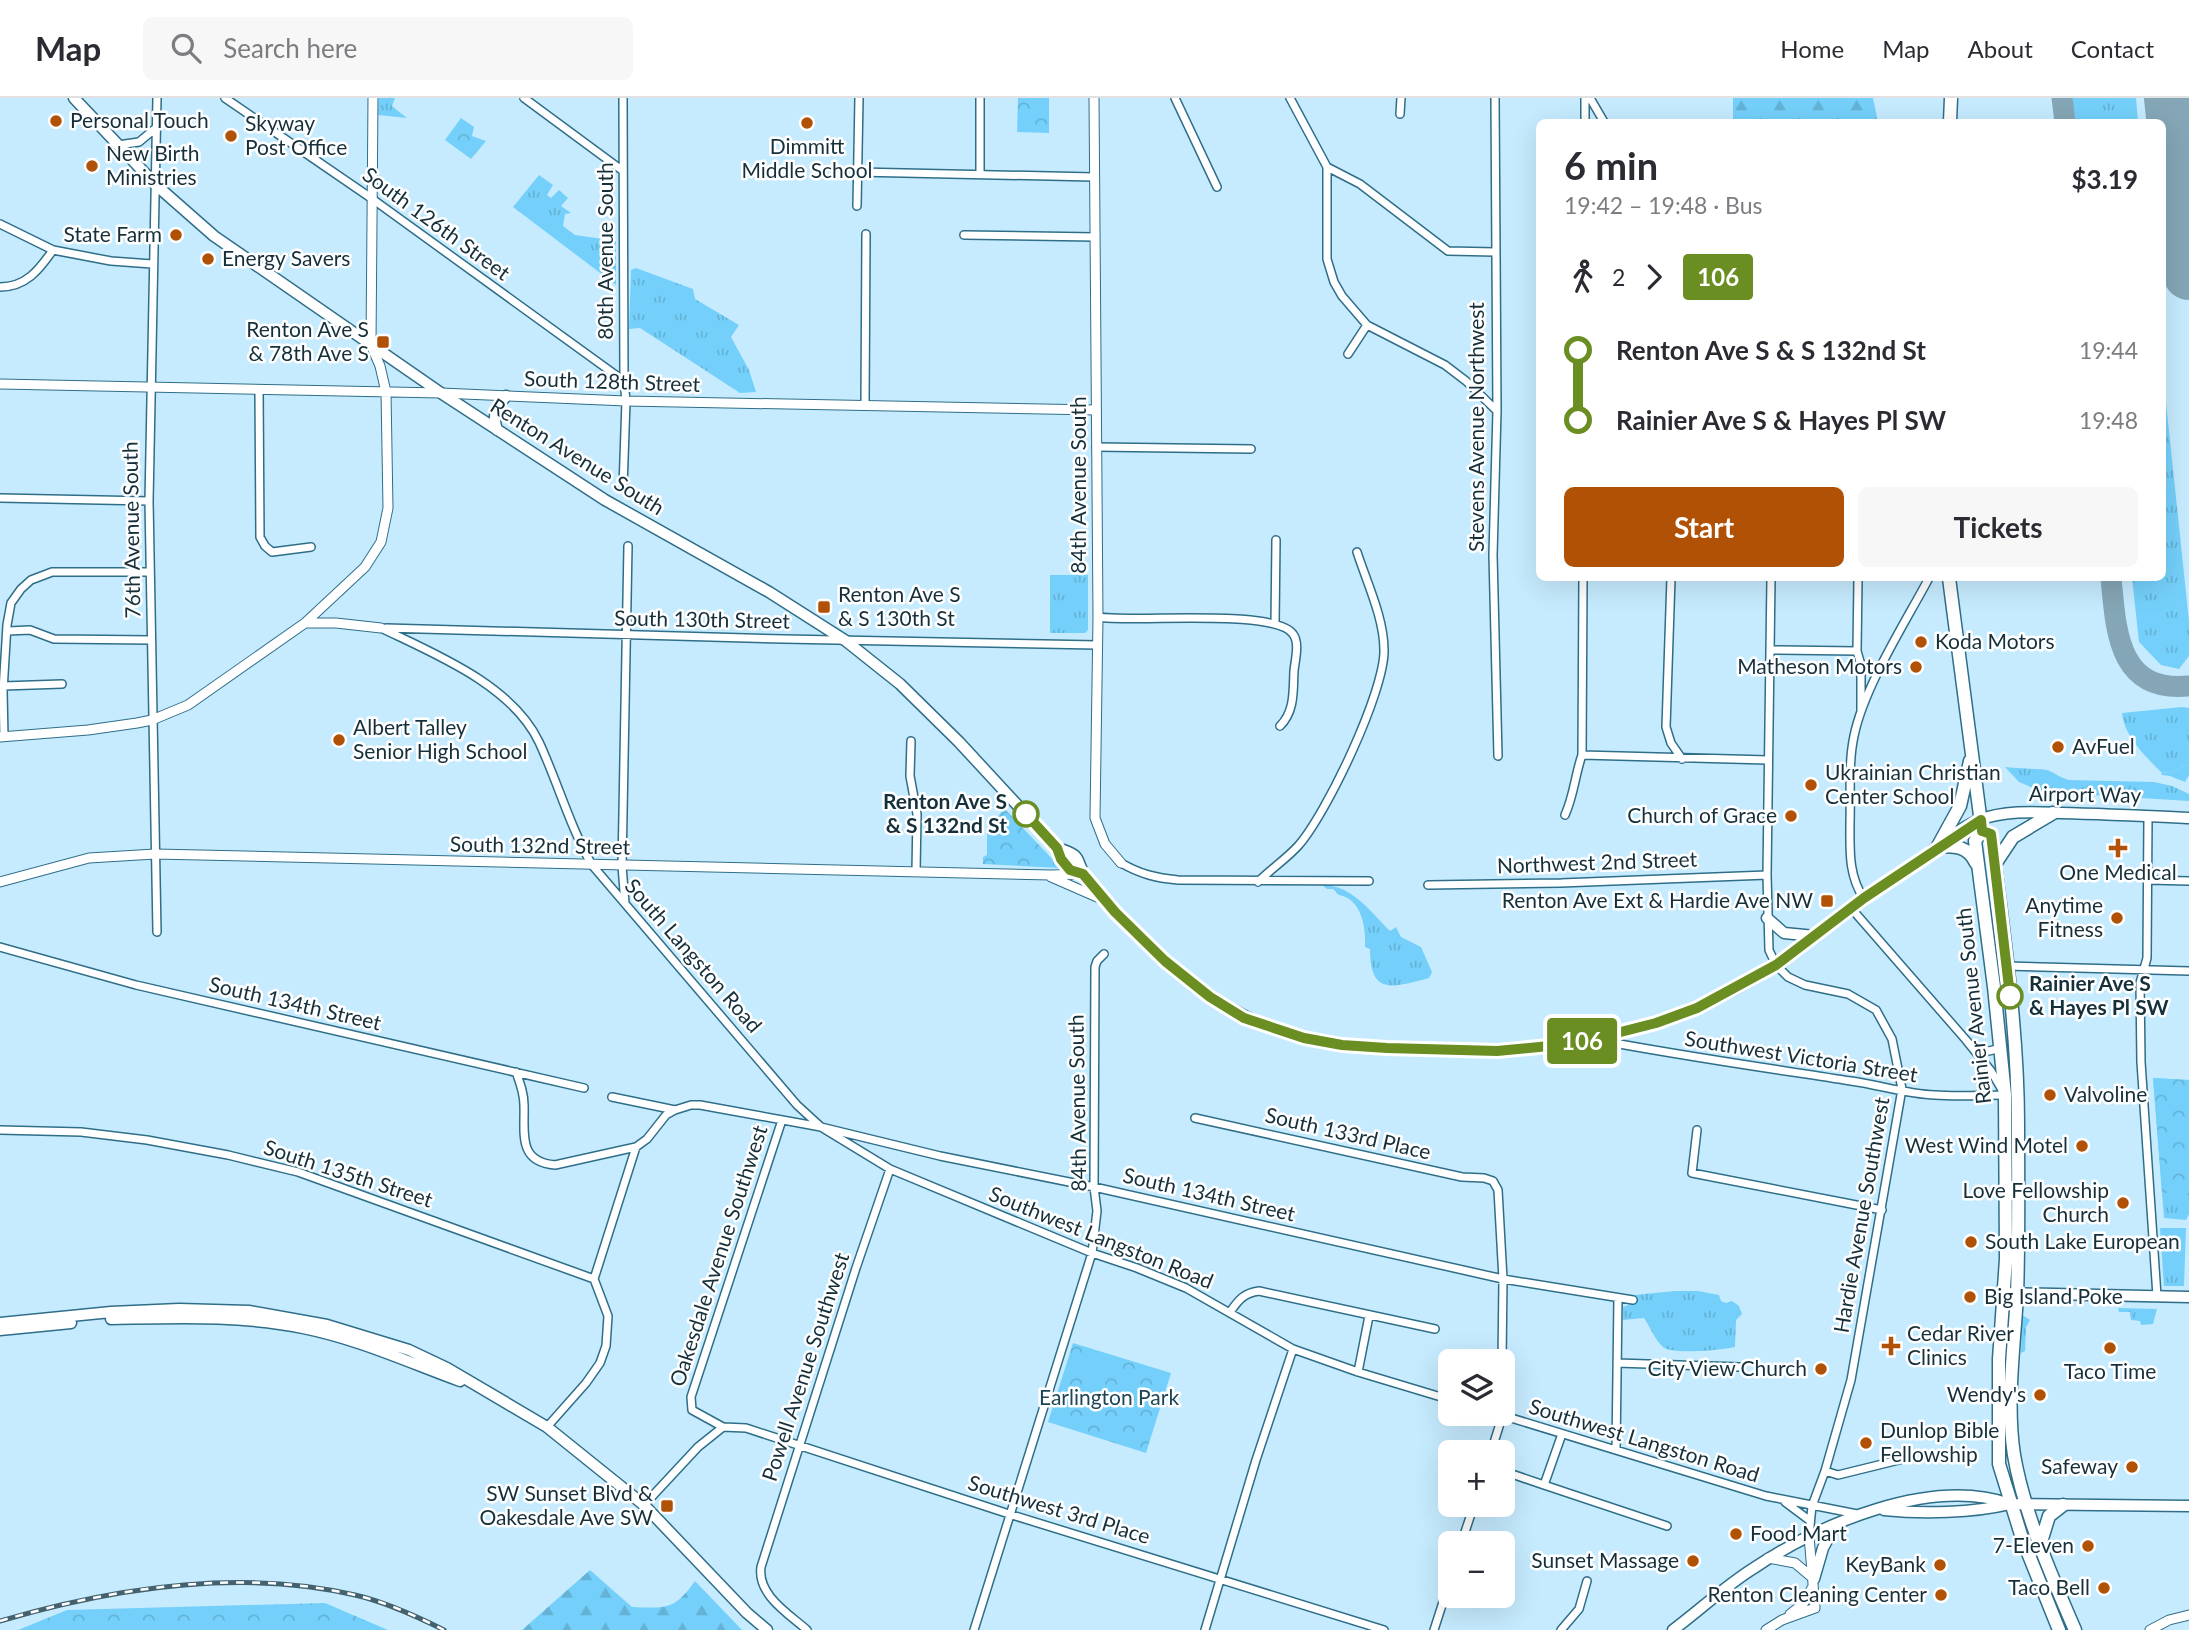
<!DOCTYPE html>
<meta charset="utf-8">
<style>
:root{--surface:#fff;--page:#f7f7f7;--text:#2b2b33;--muted:#7c7c81;--line:#e1e1e2;--accent:#b05105}
body{margin:0;font-family:Lato,sans-serif;background:var(--page);color:var(--text);height:100vh;display:flex;flex-direction:column;font-size:26px;white-space:nowrap}
*{box-sizing:border-box;margin:0}
p{font-size:23px;color:var(--muted)}
.icon{flex:none;width:38px;height:38px;fill:none;stroke:currentColor;stroke-width:2;stroke-linecap:round;stroke-linejoin:round}
.map{position:relative;flex:1;overflow:hidden}
.details{position:absolute;left:1536px;top:21px;width:630px;height:462px;display:flex;flex-direction:column;background:var(--surface);border-radius:10px;box-shadow:0 7px 28px #0002}
.details>*{flex:none}
.badge{padding:0 14px;border-radius:5px;font-size:24px;line-height:46px}
.controls{position:absolute;left:1438px;top:1251px;display:grid;gap:14px}
.controls a{display:grid;place-items:center;width:77px;height:77px;border-radius:10px;background:var(--surface);box-shadow:0 7px 28px #0002;font-size:35px}
.map>.badge{position:absolute;translate:-50% -50%;box-shadow:0 0 0 4px #fff}
.legs{display:flex;align-items:center;gap:10px;height:77px;padding:0 28px;font-size:23px}
.legs p{margin-inline-start:auto}
.headline{display:flex;align-items:center;justify-content:space-between;height:119px;padding:0 28px}
h1{font-size:38px;font-weight:700;line-height:52px}
.action{display:flex;gap:14px;margin-top:auto;padding:14px 28px}
.action a{flex:1;height:80px;border-radius:10px;background:var(--accent);color:#fff;font-size:28px;font-weight:700;line-height:80px;text-align:center}
.action a+a{background:var(--page);color:var(--text)}
ul{padding:0 28px;list-style:none}
li{display:flex;align-items:center;gap:24px;height:70px;font-size:26px}
li i{display:grid;place-items:center;width:10px;height:100%;margin:0 9px;background:currentColor}
li i::after{content:'';width:18px;height:18px;margin:-9px;border:5px solid;border-radius:50%;background:var(--surface)}
li p{margin-inline-start:auto}
li:first-child i{background:linear-gradient(#0000 50%,currentColor 0)}
li:last-child i{background:linear-gradient(currentColor 50%,#0000 0)}
header{display:flex;align-items:center;gap:42px;box-sizing:border-box;height:98px;padding:0 35px;background:var(--surface);border-bottom:2px solid var(--line)}
header strong{font-size:33px}
nav{display:flex;gap:38px;margin-inline-start:auto;font-size:24px}
.search{width:490px;height:63px;background:var(--page);display:flex;align-items:center;gap:18px;box-sizing:border-box;padding:0 24px;border-radius:10px;color:var(--muted);font-size:26px}
.map>svg:first-child{display:block}
.grass{fill:url(#grass-tufts)}
.forest{fill:url(#forest-firs)}
.park{fill:url(#park-crowns)}
.garden{fill:#74d0fa}
.lines{fill:none;stroke-linecap:round;stroke-linejoin:round}
.taxiway{stroke:#85a6b6;stroke-width:21}
.runway{stroke:#85a6b6;stroke-width:52}
.minor-casing{stroke:#2f6e89;stroke-width:10}
.tertiary-casing{stroke:#2f6e89;stroke-width:11}
.secondary-casing{stroke:#2f6e89;stroke-width:13}
.primary-casing{stroke:#2f6e89;stroke-width:15}
.minor{stroke:#fff;stroke-width:7}
.tertiary{stroke:#fff;stroke-width:9}
.secondary{stroke:#fff;stroke-width:10}
.primary{stroke:#fff;stroke-width:12}
.rail-casing{stroke:#44616e;stroke-width:5}
.rail{stroke:#fff;stroke-width:2.5;stroke-dasharray:8;stroke-linecap:butt}
.line-1-casing{stroke:#fff;stroke-width:16}
.line-1{stroke:#6b8e23;stroke-width:10}
.poi-dot{fill:#b05105;stroke:#fff;stroke-width:2.5}
.stop-1-dot{fill:#fff;stroke:#6b8e23;stroke-width:3.5}
.labels{text-anchor:middle;stroke-width:5;stroke-linejoin:round;paint-order:stroke}
.poi-label{font-size:21px;fill:#16303b;stroke:#fff;text-anchor:end}
.street-label{font-size:21px;fill:#16303b;stroke:#fff}
.stop-label{font-size:21px;font-weight:bold;fill:#16303b;stroke:#fff;text-anchor:end}
.park-label{font-size:21px;fill:#1d4557;stroke:#fff}
</style>
<header>
<strong>Map</strong>
<div class="search"><svg class="icon" aria-label="search" viewBox="0 0 24 24"><circle cx="10" cy="10" r="6"/><path d="M15 15l6 6"/></svg>Search here</div>
<nav><a>Home</a><a>Map</a><a>About</a><a>Contact</a></nav>
</header>
<div class="map">
<svg width="2189" height="1532" viewBox="0 0 2189 1532">
<defs>
<pattern id="grass-tufts" width="24" height="20" patternUnits="userSpaceOnUse" patternTransform="scale(1.75)"><rect width="24" height="20" fill="#74d0fa"/><path d="M3 7l-1-3M5 7V3M7 7l1-3M15 17l-1-3M17 17v-4M19 17l1-3" fill="none" stroke="#64b3d7"/></pattern>
<pattern id="forest-firs" width="22" height="20" patternUnits="userSpaceOnUse" patternTransform="scale(1.75)"><rect width="22" height="20" fill="#74d0fa"/><path d="M5 1l3.5 6h-7zM16 11l3.5 6h-7z" fill="#64b3d7"/></pattern>
<pattern id="park-crowns" width="20" height="18" patternUnits="userSpaceOnUse" patternTransform="scale(1.75)"><rect width="20" height="18" fill="#74d0fa"/><path d="M2 6a3 3 0 1 1 6 0M12 15a3 3 0 1 1 6 0" fill="none" stroke="#64b3d7"/></pattern>
</defs>
<rect width="100%" height="100%" fill="#c6ebfe"/>
<path class="grass" d="M379 0H395L392 8 407 20 378 17Z
M2072 0H2136L2138 24H2074Z
M539 77 553 87 547 97 551 100 559 92 568 100 561 108 571 115 565 116 563 128 575 137 616 143V187L513 109Z
M636 170 693 191 695 201 739 227 731 239 749 272 756 294 740 295 640 230 629 231 631 172Z
M2163 276 2189 523V558L2179 571 2161 567 2139 544 2132 480H2163Z
M1050 477H1088V532L1085 535H1050Z
M2182 609 2189 610V666L2170 675 2161 674C2146 659 2124 638 2122 615Z
M2005 669C2014 670 2042 671 2047 672 2055 675 2061 680 2069 682L2154 684 2172 688 2189 696V703L2043 694 2019 684Z
M1322 787C1351 786 1371 814 1390 833L1396 829 1401 839 1421 849 1432 874 1429 880C1394 889 1370 899 1370 851L1365 849C1366 830 1362 801 1339 797L1333 791H1327Z
M2153 980 2189 982V1116L2186 1122 2164 1120Z
M2160 1130H2186L2184 1188H2164Z
M1675 1193H1698L1719 1197 1721 1203 1726 1205 1732 1203 1739 1208 1742 1216 1736 1222 1735 1249C1722 1252 1671 1257 1663 1249 1655 1242 1650 1229 1644 1220L1623 1222V1209L1633 1205 1634 1197Z
M2118 1210 2157 1211 2153 1226 2141 1227 2140 1223 2131 1222 2130 1214H2119Z
M2022 1217 2030 1222 2026 1229 2025 1253 2021 1255Z"/>
<path class="forest" d="M1733 0H1873L1878 24H1733Z
M590 1472 632 1509C665 1510 674 1513 695 1483L742 1532H522Z"/>
<path class="park" d="M1018 0H1049V35L1017 34Z
M461 20 474 29 472 38 486 43 471 61 445 42Z
M1004 710 1061 770 983 766V759L987 757V735Z
M2153 980 2189 982V1095H2162Z
M1073 1245 1171 1275 1146 1355 1048 1324Z
M325 1505 388 1532H18L67 1512Z"/>
<path class="garden" d="M2189 666V677L2185 684 2170 678 2162 677 2161 674 2170 675Z
M1082 1253 1113 1262 1107 1283 1076 1272Z"/>
<g class="lines">
<path class="taxiway" d="M2062 0 2065 24
M2163 129 2189 140
M2111 480C2116 531 2117 595 2189 588"/>
<path class="runway" d="M2170 0 2189 176"/>
<g class="minor-casing">
<path id="minor" d="M157 0 149 403 157 834
M225 0 371 100 624 283
M524 0 623 73
M1175 0 1217 89
M1290 0 1327 69V161L1334 184 1342 198 1367 227 1445 267 1466 283 1497 313
M1495 0 1497 313 1493 457 1498 658
M1590 0 1604 24
M1400 16 1401 0
M1585 24V0
M118 47 139 44 157 29
M1327 69 1360 86 1448 153 1495 154
M858 74 1094 79
M980 76V0
M857 108 859 0
M0 126 53 152
M964 137 1095 139
M0 189C26 189 39 172 53 152L111 163 152 166
M1348 256 1367 227
M259 291 260 439 265 448 272 454 311 449
M865 308 866 136
M1096 349 1251 351
M623 390 626 303 624 283 623 0
M0 400 149 403
M1671 480 1666 629 1671 645 1682 661
M1771 480 1767 777 1769 852 1776 867 1788 879 1805 887 1848 896 1876 912 1892 941 1902 991 1851 1282 1825 1373 1812 1408 1809 1438
M1858 480 1857 553 1861 567V613
M1098 519C1134 525 1274 510 1293 536 1300 545 1295 562 1294 573 1293 593 1295 613 1280 628
M1275 526 1276 442
M381 530C435 556 512 587 539 644 558 685 570 729 592 767L797 1007 821 1029 890 1071 1092 1155 1137 1170 1186 1190 1293 1251 1358 1274 1451 1302
M386 530 784 541 1097 547
M8 533 30 532 54 541 151 542
M1770 552 1857 553
M3 588 62 586
M4 639 3 593 7 527 11 505 21 491 31 482 52 474H150
M911 643 910 678 917 716 916 774
M1582 657 1768 662
M1565 717C1574 697 1575 677 1582 657L1583 480
M2148 718 2147 860 2140 885 2141 964 2157 1198
M1121 765C1140 776 1156 780 1178 782L1369 783
M2148 782 2189 783
M1258 784C1271 771 1286 761 1298 748 1326 717 1385 593 1384 552 1384 520 1367 485 1357 454
M1428 787 1561 785 1767 777
M1864 801C1848 777 1850 752 1850 724 1851 695 1848 666 1854 638 1864 589 1905 525 1929 480
M625 805 622 768 628 448
M0 849 136 887 584 990
M2006 868 2189 873
M1598 942C1682 958 1767 970 1851 983 1880 987 1907 996 1935 997 1958 999 1981 997 2005 997L1991 973 1966 942 1851 810
M1972 949 1989 953 2001 950
M516 974C520 985 524 995 524 1007 525 1034 517 1064 555 1067L636 1049 647 1041 666 1017 675 1012
M612 999 675 1012 691 1007H700L821 1029 940 1058 1094 1089 1503 1181 1633 1202
M1195 1020 1462 1079 1484 1080 1493 1083 1498 1092 1503 1181 1502 1264
M782 1022 691 1299 692 1312 723 1329 746 1330 1009 1416 1384 1532
M0 1032 81 1034 147 1042 228 1057 298 1074 594 1181
M1697 1032 1692 1075 1882 1112
M1230 1214C1238 1203 1243 1195 1259 1193L1435 1231
M1617 1265 1740 1269
M1358 1274 1369 1218
M1498 1316 1766 1398 1857 1416
M547 1329 586 1285 600 1265 606 1248 608 1218 594 1181 636 1049
M1562 1336 1544 1387 1667 1428
M1616 1352 1618 1200
M1491 1354 1503 1316
M1503 1373 1544 1387
M1825 1373 1838 1377 1907 1360
M1785 1404 1809 1422
M644 1407 698 1349 723 1329
M1461 1446 1474 1407
M807 1532C789 1516 757 1497 761 1469L856 1170 890 1071
M974 1532 1092 1155 1097 1113 1094 1089 1095 869 1097 863 1104 856
M1205 1532 1256 1362 1293 1251
M1434 1532 1451 1479
M1561 1532 1579 1511 1587 1483"/>
</g>
<g class="tertiary-casing">
<path id="tertiary" d="M1094 0 1098 519 1095 720 1105 746 1121 765
M0 286 441 295 626 303 1096 312
M305 525H336L381 530
M0 639 88 632 137 625 152 622 188 607 305 525 365 469 381 444 388 410 386 294 380 268 371 247 373 0
M1051 779 1106 803
M0 784 89 760 155 756 1051 777 1080 776
M1768 1460 1795 1465 1814 1481
M1790 1516 1803 1506 1812 1490
M1766 1532 1782 1522 1815 1510 1809 1438
M2150 1532 2169 1522 2189 1517"/>
</g>
<g class="secondary-casing">
<path id="secondary" d="M74 0 156 87 214 138 441 295 605 402 769 494 846 543 900 586 959 644 1057 750C1062 765 1068 772 1083 776
M497 332C492 317 496 310 506 298
M1057 750C1085 758 1074 762 1086 779 1095 791 1105 803 1115 813 1169 871 1225 920 1303 940 1344 950 1387 950 1429 951 1453 952 1476 954 1500 953 1601 947 1703 919 1787 859 1810 843 1831 825 1853 809 1875 792 1898 777 1921 761 1939 748 1958 731 1979 722 2005 712 2035 714 2061 715 2104 716 2146 718 2189 720
M1767 820 1784 835 1815 838
M2003 1195 2189 1199
M111 1221C175 1220 240 1217 303 1230 358 1241 408 1264 460 1283
M0 1225 111 1214 179 1211 249 1213 327 1227 409 1252 447 1270 547 1329 644 1407 747 1515 767 1532
M0 1232 71 1225
M1884 1412C1922 1416 1973 1415 2010 1406L2189 1408
M1814 1481 1823 1450 1836 1426
M1673 1532C1700 1512 1725 1488 1754 1470 1820 1426 1931 1378 2010 1406"/>
</g>
<g class="primary-casing">
<path id="primary" d="M1950 24 1951 0
M1949 480 1982 733 1975 743 1994 889 2005 997 2006 1161 1999 1261V1366L2022 1440 2059 1532
M1982 733 1991 736C2003 832 2018 930 2018 1027 2018 1084 2019 1141 2017 1197 2014 1250 2006 1305 2014 1357 2024 1415 2051 1477 2075 1532
M1938 748 1960 708 1970 663
M1938 748C1956 748 1968 748 1976 765
M1995 766 2013 739 2053 715
M2041 1444 2049 1418 2063 1407"/>
</g>
<use href="#minor" class="minor"/>
<use href="#tertiary" class="tertiary"/>
<use href="#secondary" class="secondary"/>
<use href="#primary" class="primary"/>
<g class="rail-casing">
<path id="rail" d="M0 1523C113 1490 239 1470 355 1497 386 1504 416 1518 444 1532"/>
</g>
<use href="#rail" class="rail"/>
</g>
<g class="lines">
<g class="line-1-casing">
<path id="line-1" d="M1026 716 1057 750 1061 761 1070 772 1083 776 1115 814 1165 863 1210 899 1244 920 1304 940 1342 947 1387 950 1497 953 1549 948 1593 941 1656 925 1697 910 1776 867 1864 800 1981 722 1982 733 1991 736 2010 898"/>
</g>
<use href="#line-1" class="line-1"/>
</g>
<g class="poi-dot">
<circle cx="56" cy="23" r="7"/>
<circle cx="807" cy="25" r="7"/>
<circle cx="231" cy="38" r="7"/>
<circle cx="92" cy="68" r="7"/>
<circle cx="176" cy="137" r="7"/>
<circle cx="208" cy="161" r="7"/>
<rect x="376" y="237" width="14" height="14" rx="3.5"/>
<rect x="817" y="502" width="14" height="14" rx="3.5"/>
<circle cx="1921" cy="544" r="7"/>
<circle cx="1916" cy="569" r="7"/>
<circle cx="339" cy="642" r="7"/>
<circle cx="2058" cy="649" r="7"/>
<circle cx="1811" cy="687" r="7"/>
<circle cx="1791" cy="718" r="7"/>
<path d="M2114.5 739.5h7v7h7v7h-7v7h-7v-7h-7v-7h7z"/>
<rect x="1820" y="796" width="14" height="14" rx="3.5"/>
<circle cx="2117" cy="820" r="7"/>
<circle cx="2050" cy="997" r="7"/>
<circle cx="2082" cy="1048" r="7"/>
<circle cx="2123" cy="1105" r="7"/>
<circle cx="1971" cy="1144" r="7"/>
<circle cx="1970" cy="1199" r="7"/>
<path d="M1887.5 1237.5h7v7h7v7h-7v7h-7v-7h-7v-7h7z"/>
<circle cx="2110" cy="1250" r="7"/>
<circle cx="1821" cy="1271" r="7"/>
<circle cx="2040" cy="1297" r="7"/>
<circle cx="1866" cy="1345" r="7"/>
<circle cx="2132" cy="1369" r="7"/>
<rect x="660" y="1401" width="14" height="14" rx="3.5"/>
<circle cx="1736" cy="1436" r="7"/>
<circle cx="2088" cy="1448" r="7"/>
<circle cx="1693" cy="1463" r="7"/>
<circle cx="1940" cy="1467" r="7"/>
<circle cx="2104" cy="1490" r="7"/>
<circle cx="1941" cy="1497" r="7"/>
</g>
<g class="stop-1-dot">
<circle cx="1026" cy="716" r="12"/>
<circle cx="2010" cy="898" r="12"/>
</g>
<g class="labels">
<g class="poi-label">
<text x="70" y="30" text-anchor="start">Personal Touch</text>
<text x="245" y="33" text-anchor="start">Skyway<tspan x="245" dy="24">Post Office</tspan></text>
<text x="807" y="56" text-anchor="middle">Dimmitt<tspan x="807" dy="24">Middle School</tspan></text>
<text x="106" y="63" text-anchor="start">New Birth<tspan x="106" dy="24">Ministries</tspan></text>
<text x="162" y="144">State Farm</text>
<text x="222" y="168" text-anchor="start">Energy Savers</text>
<text x="369" y="239">Renton Ave S<tspan x="369" dy="24">&amp; 78th Ave S</tspan></text>
<text x="838" y="504" text-anchor="start">Renton Ave S<tspan x="838" dy="24">&amp; S 130th St</tspan></text>
<text x="1935" y="551" text-anchor="start">Koda Motors</text>
<text x="1902" y="576">Matheson Motors</text>
<text x="353" y="637" text-anchor="start">Albert Talley<tspan x="353" dy="24">Senior High School</tspan></text>
<text x="2072" y="656" text-anchor="start">AvFuel</text>
<text x="1825" y="682" text-anchor="start">Ukrainian Christian<tspan x="1825" dy="24">Center School</tspan></text>
<text x="1777" y="725">Church of Grace</text>
<text x="2118" y="782" text-anchor="middle">One Medical</text>
<text x="1813" y="810">Renton Ave Ext &amp; Hardie Ave NW</text>
<text x="2103" y="815">Anytime<tspan x="2103" dy="24">Fitness</tspan></text>
<text x="2064" y="1004" text-anchor="start">Valvoline</text>
<text x="2068" y="1055">West Wind Motel</text>
<text x="2109" y="1100">Love Fellowship<tspan x="2109" dy="24">Church</tspan></text>
<text x="1985" y="1151" text-anchor="start">South Lake European</text>
<text x="1984" y="1206" text-anchor="start">Big Island Poke</text>
<text x="1907" y="1243" text-anchor="start">Cedar River<tspan x="1907" dy="24">Clinics</tspan></text>
<text x="1807" y="1278">City View Church</text>
<text x="2110" y="1281" text-anchor="middle">Taco Time</text>
<text x="2026" y="1304">Wendy's</text>
<text x="1880" y="1340" text-anchor="start">Dunlop Bible<tspan x="1880" dy="24">Fellowship</tspan></text>
<text x="2118" y="1376">Safeway</text>
<text x="653" y="1403">SW Sunset Blvd &amp;<tspan x="653" dy="24">Oakesdale Ave SW</tspan></text>
<text x="1750" y="1443" text-anchor="start">Food Mart</text>
<text x="2074" y="1455">7-Eleven</text>
<text x="1679" y="1470">Sunset Massage</text>
<text x="1926" y="1474">KeyBank</text>
<text x="2090" y="1497">Taco Bell</text>
<text x="1927" y="1504">Renton Cleaning Center</text>
</g>
<g class="street-label">
<text transform="translate(436 126) rotate(36)" y="7">South 126th Street</text>
<text transform="translate(606 153) rotate(-90)" y="7">80th Avenue South</text>
<text transform="translate(612 284) rotate(2)" y="7">South 128th Street</text>
<text transform="translate(1477 329) rotate(-90)" y="7">Stevens Avenue Northwest</text>
<text transform="translate(577 359) rotate(32)" y="7">Renton Avenue South</text>
<text transform="translate(1079 387) rotate(-90)" y="7">84th Avenue South</text>
<text transform="translate(132 432) rotate(-91)" y="7">76th Avenue South</text>
<text transform="translate(702 522) rotate(1)" y="7">South 130th Street</text>
<text transform="translate(2085 697) rotate(1)" y="7">Airport Way</text>
<text transform="translate(540 748) rotate(1)" y="7">South 132nd Street</text>
<text transform="translate(1597 765) rotate(-2)" y="7">Northwest 2nd Street</text>
<text transform="translate(693 858) rotate(49)" y="7">South Langston Road</text>
<text transform="translate(295 906) rotate(13)" y="7">South 134th Street</text>
<text transform="translate(1974 908) rotate(-96)" y="7">Rainier Avenue South</text>
<text transform="translate(1801 959) rotate(9)" y="7">Southwest Victoria Street</text>
<text transform="translate(1078 1005) rotate(-91)" y="7">84th Avenue South</text>
<text transform="translate(1348 1036) rotate(13)" y="7">South 133rd Place</text>
<text transform="translate(348 1076) rotate(18)" y="7">South 135th Street</text>
<text transform="translate(1209 1097) rotate(13)" y="7">South 134th Street</text>
<text transform="translate(1862 1117) rotate(-80)" y="7">Hardie Avenue Southwest</text>
<text transform="translate(1101 1140) rotate(22)" y="7">Southwest Langston Road</text>
<text transform="translate(719 1158) rotate(-72)" y="7">Oakesdale Avenue Southwest</text>
<text transform="translate(806 1269) rotate(-72)" y="7">Powell Avenue Southwest</text>
<text transform="translate(1644 1343) rotate(17)" y="7">Southwest Langston Road</text>
<text transform="translate(1059 1412) rotate(17)" y="7">Southwest 3rd Place</text>
</g>
<g class="stop-label">
<text x="1007" y="711">Renton Ave S<tspan x="1007" dy="24">&amp; S 132nd St</tspan></text>
<text x="2029" y="893" text-anchor="start">Rainier Ave S<tspan x="2029" dy="24">&amp; Hayes Pl SW</tspan></text>
</g>
<g class="park-label">
<text x="1109" y="1307">Earlington Park</text>
</g>
</g>
</svg>
<div class="controls">
<a><svg class="icon" aria-label="layers" viewBox="0 0 24 24"><path d="M12 4l9 5-9 5-9-5zM3 14l9 5 9-5"/></svg></a>
<a>+</a>
<a>−</a>
</div>
<b class="badge" style="left:1582px;top:943px;background:#6b8e23;color:#fff">106</b>
<section class="details">
<div class="headline"><div><h1>6 min</h1><p>19:42 – 19:48 · Bus</p></div><b>$3.19</b></div>
<div class="legs"><svg class="icon" aria-label="walk" viewBox="0 0 24 24"><circle cx="13" cy="4" r="2"/><path d="M13 8l-2 6 4 7M11 14l-3 7M7 12l3-4h3l4 4"/></svg>2<svg class="icon" aria-label="forward" viewBox="0 0 24 24"><path d="M9 5l7 7-7 7"/></svg><b class="badge" style="background:#6b8e23;color:#fff">106</b></div>
<ul>
<li><i style="color:#6b8e23"></i><b>Renton Ave S &amp; S 132nd St</b><p>19:44</p></li>
<li><i style="color:#6b8e23"></i><b>Rainier Ave S &amp; Hayes Pl SW</b><p>19:48</p></li>
</ul>
<div class="action"><a>Start</a><a>Tickets</a></div>
</section>
</div>
